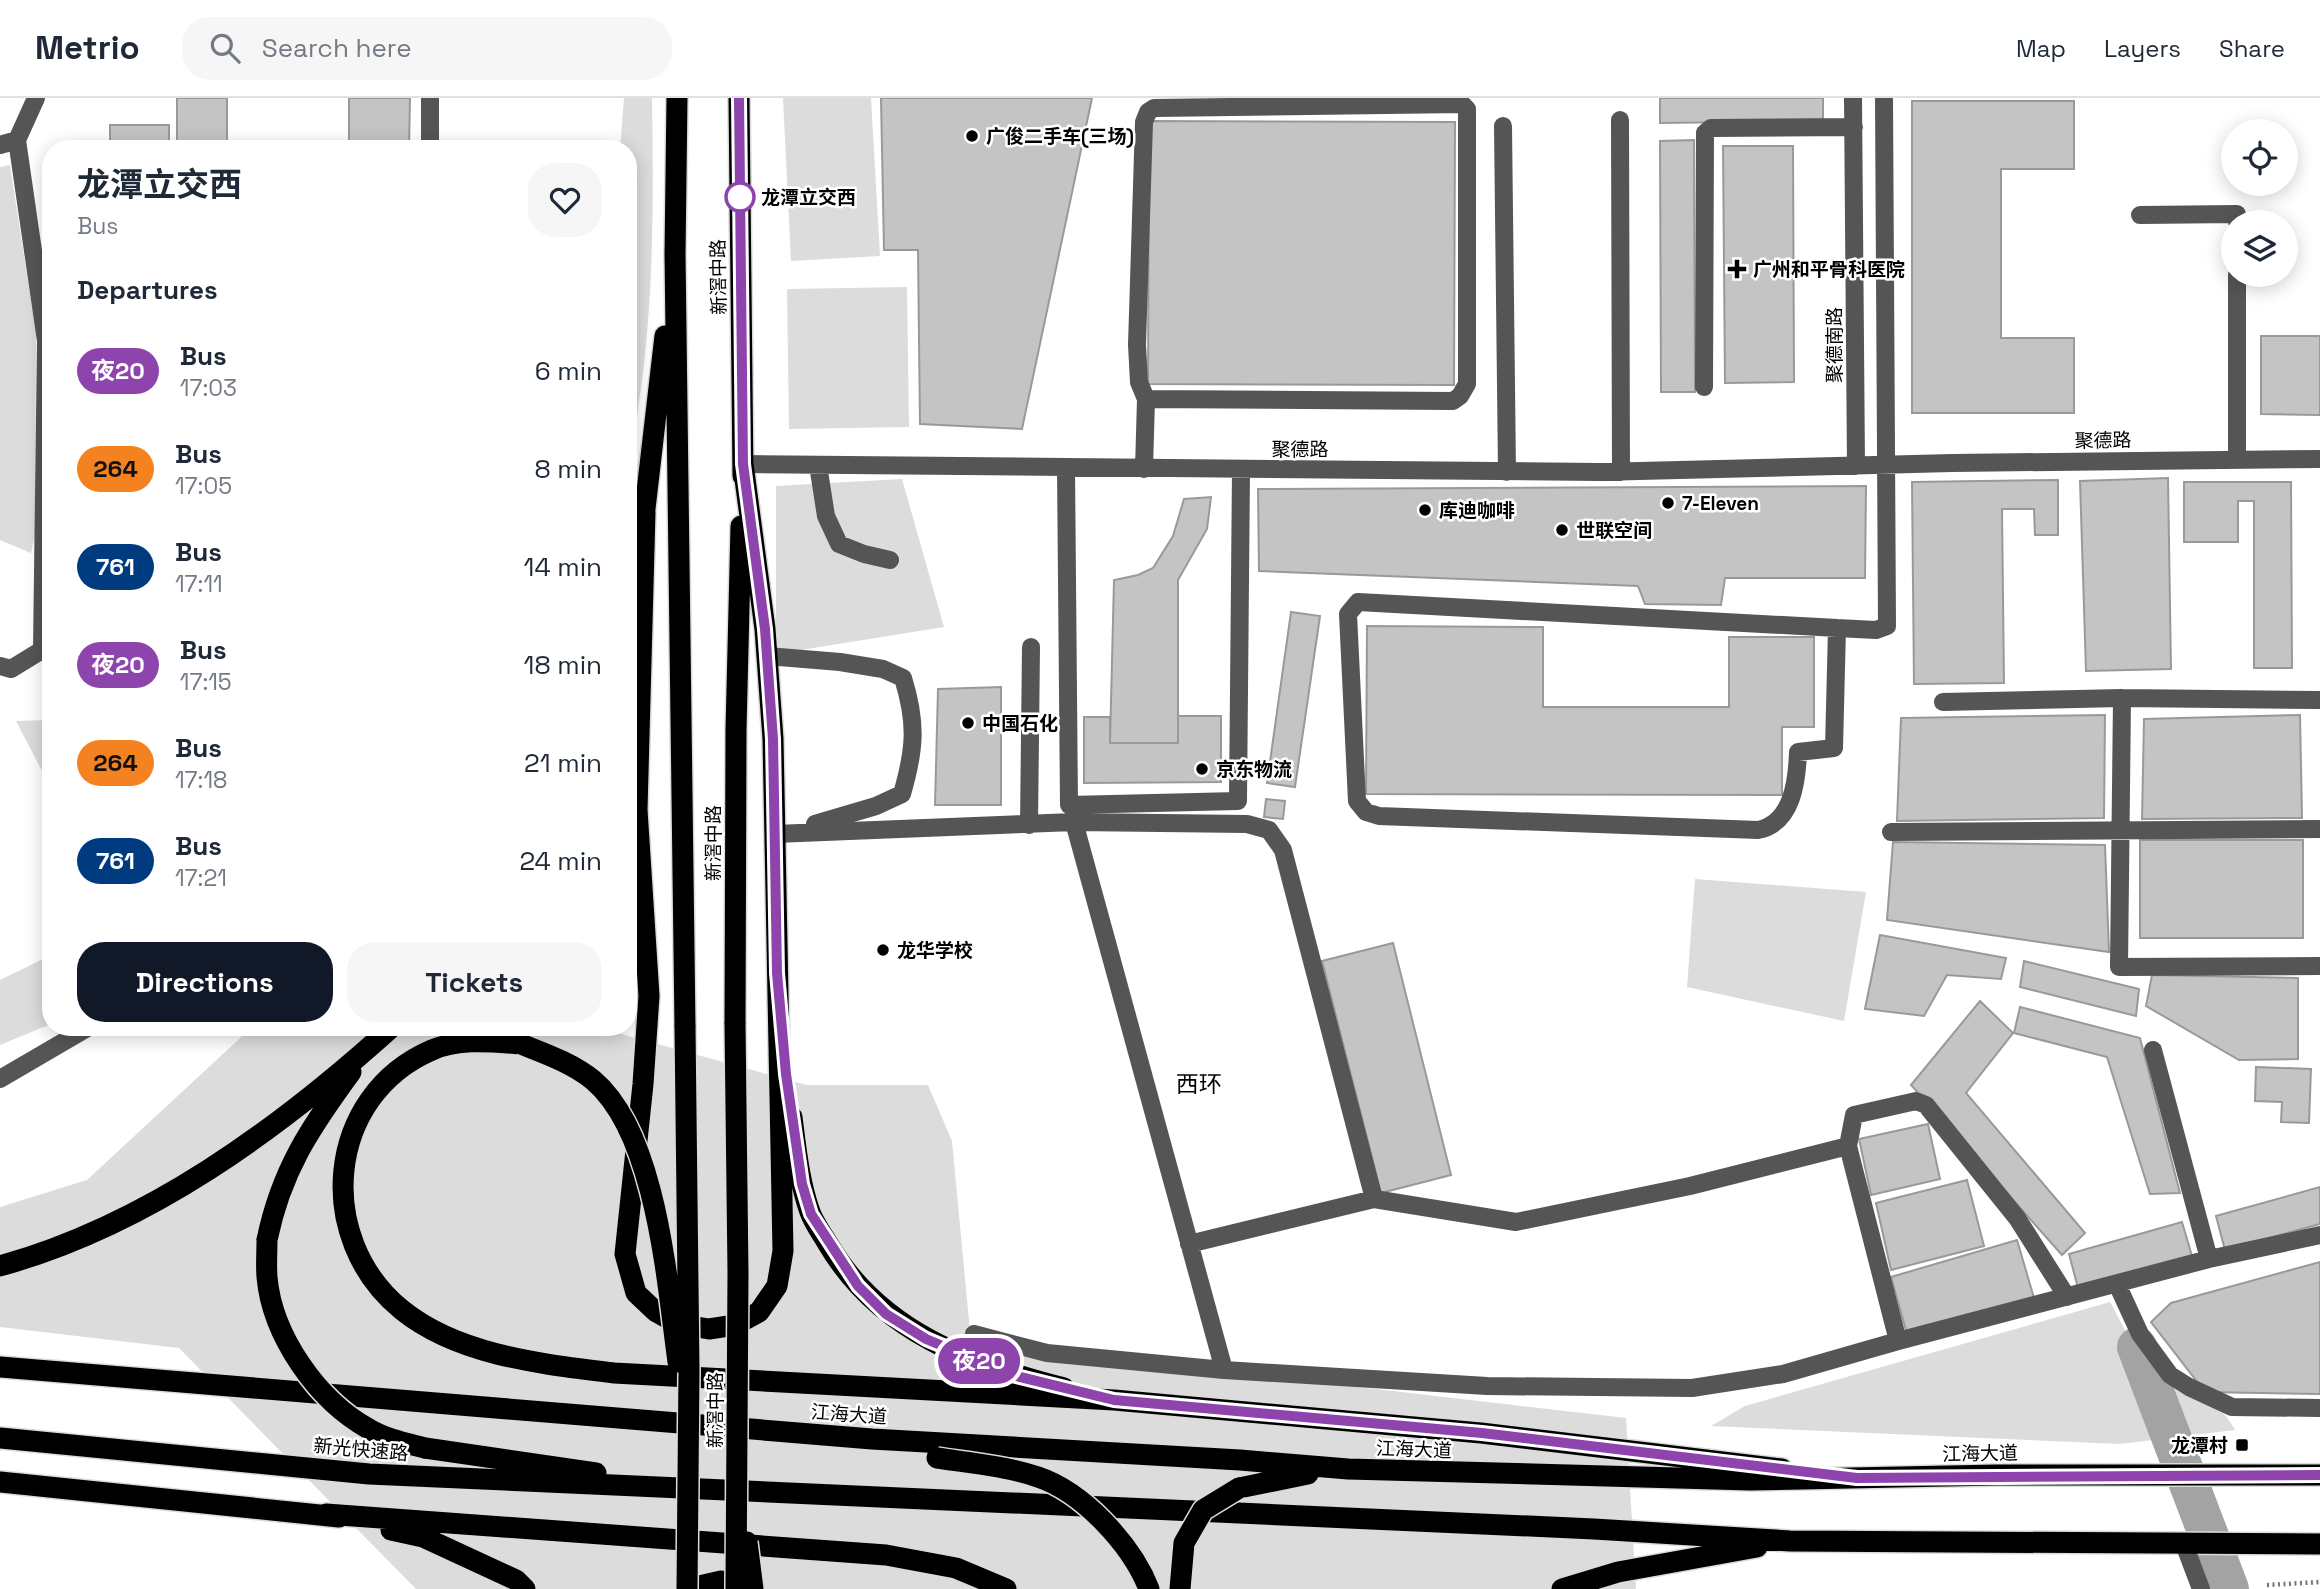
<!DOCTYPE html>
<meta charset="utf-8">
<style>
:root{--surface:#fff;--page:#f6f6f7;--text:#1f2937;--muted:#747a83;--line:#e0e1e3;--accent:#111827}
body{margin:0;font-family:"Space Grotesk","Noto Sans SC",sans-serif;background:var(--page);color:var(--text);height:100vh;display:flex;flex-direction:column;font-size:26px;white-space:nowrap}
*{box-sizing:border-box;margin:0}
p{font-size:23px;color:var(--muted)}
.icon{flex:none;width:38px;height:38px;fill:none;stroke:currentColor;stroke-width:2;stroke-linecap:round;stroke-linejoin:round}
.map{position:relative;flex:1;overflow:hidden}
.side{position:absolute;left:42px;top:42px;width:595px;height:896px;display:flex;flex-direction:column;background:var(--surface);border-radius:28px;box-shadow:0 4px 18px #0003}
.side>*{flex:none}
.badge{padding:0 14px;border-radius:23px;font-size:24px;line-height:46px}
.tools{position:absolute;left:2221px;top:21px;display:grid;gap:14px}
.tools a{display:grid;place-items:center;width:77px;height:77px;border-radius:50%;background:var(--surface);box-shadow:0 4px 18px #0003;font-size:35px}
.map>.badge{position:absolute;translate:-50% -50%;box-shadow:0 0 0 4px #fff}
h2{padding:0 35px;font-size:26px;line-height:63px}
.round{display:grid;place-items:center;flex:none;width:74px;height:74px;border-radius:28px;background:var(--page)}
.overview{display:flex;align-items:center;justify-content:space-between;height:119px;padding:0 35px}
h1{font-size:33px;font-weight:700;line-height:52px}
.primary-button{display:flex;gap:14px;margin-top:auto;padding:14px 35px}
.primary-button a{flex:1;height:80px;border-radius:28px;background:var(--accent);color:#fff;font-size:28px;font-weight:700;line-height:80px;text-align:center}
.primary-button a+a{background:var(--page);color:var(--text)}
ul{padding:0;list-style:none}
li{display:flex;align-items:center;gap:21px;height:98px;padding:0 35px}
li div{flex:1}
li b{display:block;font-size:26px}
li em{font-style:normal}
li .badge{min-width:77px;font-weight:700;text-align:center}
header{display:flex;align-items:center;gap:42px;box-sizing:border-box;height:98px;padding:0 35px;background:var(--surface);border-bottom:2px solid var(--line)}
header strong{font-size:33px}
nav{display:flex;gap:38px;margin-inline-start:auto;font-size:24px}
.search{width:490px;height:63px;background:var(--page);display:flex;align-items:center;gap:18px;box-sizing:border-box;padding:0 24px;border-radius:28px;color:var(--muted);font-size:26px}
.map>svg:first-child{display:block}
.green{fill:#dcdcdc}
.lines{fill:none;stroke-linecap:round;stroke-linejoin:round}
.river{stroke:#a3a3a3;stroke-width:40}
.building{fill:#c4c4c4;stroke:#999;stroke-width:2}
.highway-casing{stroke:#dbdbdb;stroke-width:24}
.path{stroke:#777;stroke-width:4.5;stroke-dasharray:2 3.5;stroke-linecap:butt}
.minor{stroke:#555;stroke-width:18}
.highway{stroke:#000;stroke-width:21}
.highway-bridge-casing{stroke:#dbdbdb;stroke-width:24;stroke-linecap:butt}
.highway-bridge{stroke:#000;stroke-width:21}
.line-casing{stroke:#fff;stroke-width:16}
.line{stroke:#8e44ad;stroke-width:10}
.poi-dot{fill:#000;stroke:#fff;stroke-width:2.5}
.stop-dot{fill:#fff;stroke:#8e44ad;stroke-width:3.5}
.labels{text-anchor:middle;stroke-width:5;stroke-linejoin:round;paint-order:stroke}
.poi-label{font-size:19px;font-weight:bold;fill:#000;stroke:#fff;text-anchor:start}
.stop-label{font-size:19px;font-weight:bold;fill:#000;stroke:#fff;text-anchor:start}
.street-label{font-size:19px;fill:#000;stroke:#fff}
.quarter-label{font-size:23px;fill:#000;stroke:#fff}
</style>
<header>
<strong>Metrio</strong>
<div class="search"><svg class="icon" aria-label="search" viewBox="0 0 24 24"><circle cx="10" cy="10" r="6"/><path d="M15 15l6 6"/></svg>Search here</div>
<nav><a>Map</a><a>Layers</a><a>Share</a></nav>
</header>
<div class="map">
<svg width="2320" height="1491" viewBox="0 0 2320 1491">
<rect width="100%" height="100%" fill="#fff"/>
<path class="green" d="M624 0H652C654 121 654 246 628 365V51H620Z
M783 0H871L880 158 791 163Z
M10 67 36 235 35 436 31 455 0 442V69Z
M907 189 909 329 789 331 787 191Z
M902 381 944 529 776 556V388Z
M51 622V690L16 623Z
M1695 781 1866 794 1844 923 1687 889Z
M51 853V926L0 947V882L43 861Z
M252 929H596L807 987H928L952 1043 971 1244 1626 1320 1636 1491H416L179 1250 0 1229V1109L87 1082Z
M2110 1204C2127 1234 2140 1268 2170 1288 2197 1306 2219 1300 2235 1332L2120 1346 1711 1328 1745 1308Z"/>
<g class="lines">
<path class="river" d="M2137 1249 2229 1491"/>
</g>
<path class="building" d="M177 0H227V51H177Z
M349 0H410L409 51H349Z
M881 0H1092L1022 331 920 326 918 152H884Z
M1660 0H1823V23L1660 25Z
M1912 3H2074V71H2001V240H2074V315H1912Z
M1149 23 1455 24 1454 287 1148 286Z
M110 27H169V51H110Z
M1694 42 1695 294H1661L1660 43Z
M295 47 348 48V51H295Z
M1723 48H1793L1794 284 1725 285Z
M2261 238H2320V317L2261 316Z
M2168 380 2171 571 2086 573 2080 383Z
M2058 382V437H2035L2034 411H2002L2004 585 1914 586 1912 384Z
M2184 384H2291L2292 570H2254V403H2238V444H2184Z
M1866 388 1865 480H1725L1721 507 1645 506 1638 488 1259 473 1258 391Z
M1211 399 1207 431 1178 482V645H1110L1114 482 1138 477 1153 470 1173 438 1184 401Z
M1291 514 1320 518 1295 689 1267 685Z
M1367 528 1543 529V609H1729V539H1814V629H1782V697L1366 696Z
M1001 589V707H935L938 591Z
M2105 617 2104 720 1897 723 1901 620Z
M2300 617 2302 720 2142 721 2144 621Z
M1178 618H1221V684L1084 685V619H1110V645H1178Z
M1266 701 1285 703 1283 721 1264 719Z
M2140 742H2303V840H2140Z
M1893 744 2105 747 2109 854 1887 822Z
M1880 837 2006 860 2001 881 1947 877 1924 918 1865 911Z
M1393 845 1451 1077 1381 1095 1322 863Z
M2024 863 2139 891 2136 918 2020 889Z
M2152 877 2298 880V961L2239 962 2146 908Z
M1980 903 2013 935 1966 995 2085 1135 2062 1157 1911 987Z
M2020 909 2140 940 2180 1095 2150 1096 2107 959 2014 935Z
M2256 969 2311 971 2309 1025 2281 1024 2282 1004 2255 1003Z
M1928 1026 1940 1081 1871 1097 1859 1041Z
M1967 1082 1984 1148 1891 1172 1876 1105Z
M2320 1089V1126L2225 1152 2216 1118Z
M2182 1124 2192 1158 2078 1190 2069 1156Z
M2017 1142 2034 1200 1907 1236 1891 1179Z
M2320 1164V1296L2205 1294 2151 1224 2171 1205Z"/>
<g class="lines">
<g class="highway-casing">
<path id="highway" d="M677 0 675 156 685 929
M739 0 743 378
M645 414 637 712 649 898 643 986 625 1156 636 1195 655 1213 678 1226 709 1231 735 1227 759 1214 777 1188 783 1153 773 641 765 531 743 366
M643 428 665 238
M735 926 736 632 741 428
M521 946C492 944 460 940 432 952 325 998 314 1141 402 1212 459 1258 543 1266 614 1275L1114 1302 1481 1335 1782 1371
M792 1019C796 1050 799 1083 810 1114 814 1125 822 1136 828 1146 880 1234 970 1266 1064 1290
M267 1142C281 1073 310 1030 351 974
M0 1168C148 1127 279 1031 392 929
M0 1269 872 1341 1240 1362 1348 1371 1750 1382 1996 1377H2320
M0 1340 369 1376 1594 1431 1790 1443 2320 1446
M425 1350 596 1375
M0 1384 339 1419
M1239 1390 1308 1376
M326 1416 886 1457 956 1470 1006 1491
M391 1432 423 1439 516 1482 525 1491
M686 1491 721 1483 737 1491
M1562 1491 1618 1474 1757 1449"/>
</g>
<path class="path" d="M2267 1487 2320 1484"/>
<path class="minor" d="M430 0V51
M1853 0 1856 368
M1620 22 1621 374
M1503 28 1507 374
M0 47 17 42
M2140 117 2237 116V124
M2237 177V362
M1704 289 1705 35 1711 30 1854 29
M743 366 1599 374 1952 365 2320 361
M818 367 826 418 839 446 864 456 890 462
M1066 370 1069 707 1238 703 1241 372
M1144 371 1146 301 1139 284 1137 247 1144 24 1148 14 1154 10 1462 6 1467 11V286L1460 298 1453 303 1146 301
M1837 530 1358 504 1348 516 1357 703 1366 714 1379 718 1758 732C1793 725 1797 682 1798 654L1834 650 1837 530 1876 532 1887 528 1884 0
M767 558 840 564 883 571 903 580C917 625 915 651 902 696L876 708 815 726
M0 568 11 571 42 552 46 243 17 42 36 0
M2122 600 2119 869 2320 868
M1943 604 2122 600 2320 602
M1029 727 1031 549
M1891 734 2320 731
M775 736 1074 724 1247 726 1269 732 1283 752 1374 1101 1516 1124 1690 1088 1848 1048 1898 1243
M2153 952 2209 1161
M0 981 89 929
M1848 1048 1854 1017 1916 1003 1926 1007 2017 1120 2067 1199
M1189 1146 1374 1101
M2117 1186 2140 1236 2170 1277 2189 1289 2232 1309 2320 1310
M974 1236 1047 1255 1224 1272 1074 724
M1224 1272 1487 1288 1692 1290 1783 1276 1898 1243 2209 1161 2320 1137
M2184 1446 2201 1491"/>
<use href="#highway" class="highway"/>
<g class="highway-bridge-casing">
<path id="highway-bridge" d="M735 926 738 1175 736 1491
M685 929 689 1272 687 1491
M521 946C546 956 572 965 593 982 657 1036 667 1185 678 1264
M267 1142C267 1154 266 1167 267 1179 272 1238 318 1303 369 1331 386 1341 406 1345 425 1350
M937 1360C971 1365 1005 1368 1038 1379 1083 1394 1132 1447 1149 1491
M747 1444 753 1491
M1180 1491 1184 1445 1203 1412 1239 1390"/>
</g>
<use href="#highway-bridge" class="highway-bridge"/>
</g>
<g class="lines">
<g class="line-casing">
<path id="line" d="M739 0 743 366 765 531 773 641 777 875 786 976 802 1086 811 1116 858 1188 886 1216 926 1241 1012 1277 1114 1302 1482 1335 1857 1380 2320 1377"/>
</g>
<use href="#line" class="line"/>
</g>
<g class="poi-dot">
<circle cx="972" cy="38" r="7"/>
<path d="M1733.5 160.5h7v7h7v7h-7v7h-7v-7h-7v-7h7z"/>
<circle cx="1668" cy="405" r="7"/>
<circle cx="1425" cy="412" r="7"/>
<circle cx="1562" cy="432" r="7"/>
<circle cx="968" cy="625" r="7"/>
<circle cx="1202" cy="671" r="7"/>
<circle cx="883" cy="852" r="7"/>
<rect x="2235" y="1340" width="14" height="14" rx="3.5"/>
</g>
<circle class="stop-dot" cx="740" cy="99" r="14"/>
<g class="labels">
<g class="poi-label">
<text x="986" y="45">广俊二手车(三场)</text>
<text x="1753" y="178">广州和平骨科医院</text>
<text x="1682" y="412">7-Eleven</text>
<text x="1439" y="419">库迪咖啡</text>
<text x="1576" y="439">世联空间</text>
<text x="982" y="632">中国石化</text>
<text x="1216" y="678">京东物流</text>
<text x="897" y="859">龙华学校</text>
<text x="2228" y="1354" text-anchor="end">龙潭村</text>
</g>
<g class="stop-label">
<text x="761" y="106">龙潭立交西</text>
</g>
<g class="street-label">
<text transform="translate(718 179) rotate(-91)" y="7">新滘中路</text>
<text transform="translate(1834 247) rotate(-90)" y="7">聚德南路</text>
<text transform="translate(2103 342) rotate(-1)" y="7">聚德路</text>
<text x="1300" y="358">聚德路</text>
<text transform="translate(713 745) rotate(-90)" y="7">新滘中路</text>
<text transform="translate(715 1312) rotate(-90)" y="7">新滘中路</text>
<text transform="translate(849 1316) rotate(4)" y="7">江海大道</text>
<text transform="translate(361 1351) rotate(5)" y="7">新光快速路</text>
<text transform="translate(1414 1351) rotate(2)" y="7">江海大道</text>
<text transform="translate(1980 1355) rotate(-1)" y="7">江海大道</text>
</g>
<g class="quarter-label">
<text x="1199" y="994">西环</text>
</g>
</g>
</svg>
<div class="tools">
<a><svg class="icon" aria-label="locate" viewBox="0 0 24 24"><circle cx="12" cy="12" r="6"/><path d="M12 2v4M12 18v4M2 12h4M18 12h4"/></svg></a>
<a><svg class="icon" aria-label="layers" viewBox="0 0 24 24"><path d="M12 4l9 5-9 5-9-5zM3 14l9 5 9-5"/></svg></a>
</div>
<b class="badge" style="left:979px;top:1263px;background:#8e44ad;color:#fff">夜20</b>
<section class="side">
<div class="overview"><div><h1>龙潭立交西</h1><p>Bus</p></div><a class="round"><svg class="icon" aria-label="heart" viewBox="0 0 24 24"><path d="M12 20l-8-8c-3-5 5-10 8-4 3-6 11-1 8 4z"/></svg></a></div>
<h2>Departures</h2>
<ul>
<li><span class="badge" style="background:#8e44ad;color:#fff">夜20</span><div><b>Bus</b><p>17:03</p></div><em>6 min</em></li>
<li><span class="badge" style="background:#f58220;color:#111">264</span><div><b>Bus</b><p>17:05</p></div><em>8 min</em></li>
<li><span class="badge" style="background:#003b80;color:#fff">761</span><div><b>Bus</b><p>17:11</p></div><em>14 min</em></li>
<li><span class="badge" style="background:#8e44ad;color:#fff">夜20</span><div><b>Bus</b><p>17:15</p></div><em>18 min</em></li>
<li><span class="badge" style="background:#f58220;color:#111">264</span><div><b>Bus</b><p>17:18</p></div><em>21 min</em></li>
<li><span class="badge" style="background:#003b80;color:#fff">761</span><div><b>Bus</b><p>17:21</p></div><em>24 min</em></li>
</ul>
<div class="primary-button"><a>Directions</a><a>Tickets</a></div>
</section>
</div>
